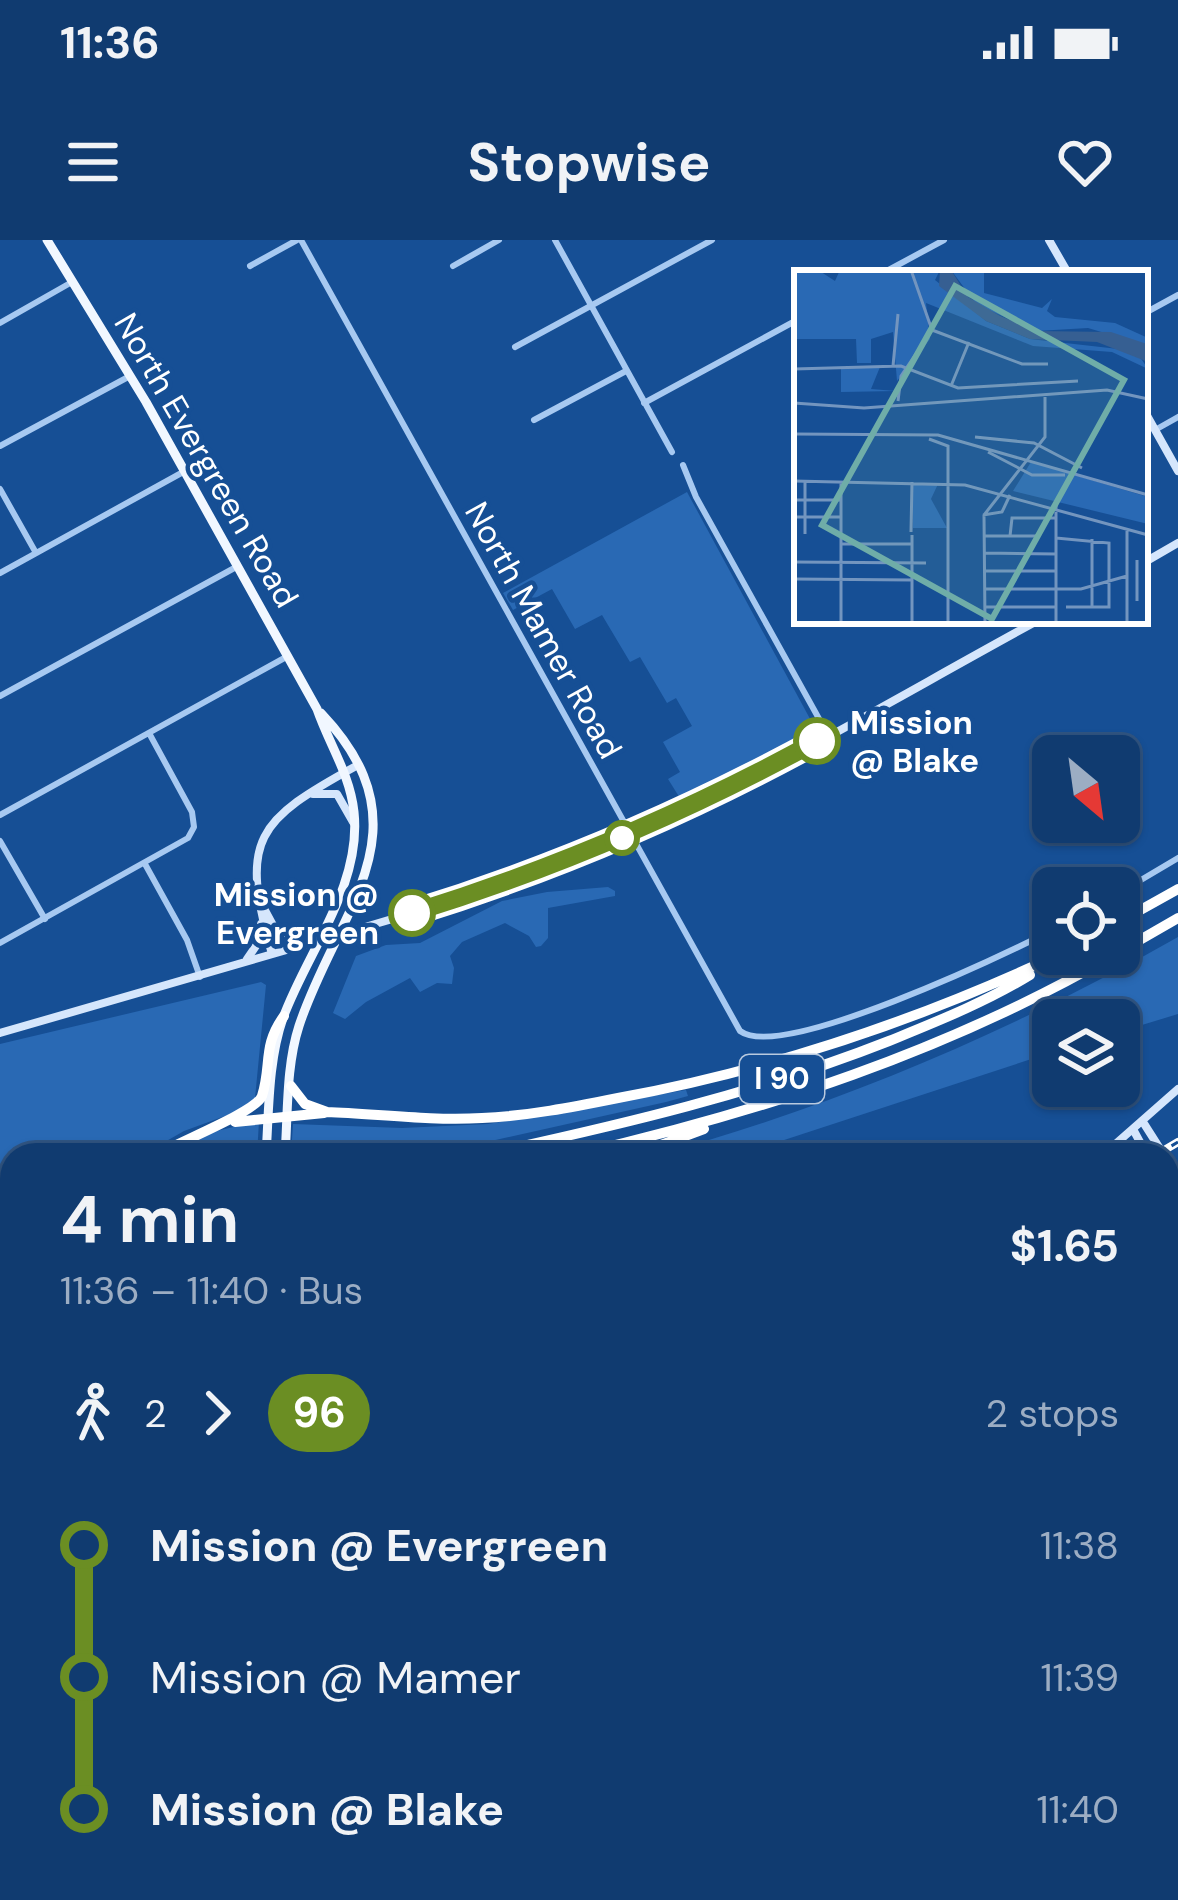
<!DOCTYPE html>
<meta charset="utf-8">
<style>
:root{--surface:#103b70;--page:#194275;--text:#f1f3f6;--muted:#9cadc3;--line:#305583}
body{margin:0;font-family:"DM Sans",sans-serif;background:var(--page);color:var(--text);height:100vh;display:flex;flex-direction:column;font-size:45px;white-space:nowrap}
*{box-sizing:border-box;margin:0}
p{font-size:39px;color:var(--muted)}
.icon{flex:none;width:66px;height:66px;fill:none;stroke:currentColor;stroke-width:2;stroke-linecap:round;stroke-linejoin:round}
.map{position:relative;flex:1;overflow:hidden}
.details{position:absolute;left:0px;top:903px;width:1179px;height:759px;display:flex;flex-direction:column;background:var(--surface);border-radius:36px 36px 0 0;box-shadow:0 3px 9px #0004,0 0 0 3px var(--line)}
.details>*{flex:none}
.badge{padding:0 24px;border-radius:39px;font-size:42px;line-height:78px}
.needle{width:78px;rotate:151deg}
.fabs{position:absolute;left:1032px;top:495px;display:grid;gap:24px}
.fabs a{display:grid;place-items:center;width:108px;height:108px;border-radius:18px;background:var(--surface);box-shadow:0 3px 9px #0004,0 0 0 3px var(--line);font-size:60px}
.map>.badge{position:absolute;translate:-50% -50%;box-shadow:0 0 0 6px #fff}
.legs{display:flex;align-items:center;gap:18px;height:132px;padding:0 60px;font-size:39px}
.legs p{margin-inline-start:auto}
.summary{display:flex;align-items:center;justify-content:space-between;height:204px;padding:0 60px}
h1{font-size:66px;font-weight:700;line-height:90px}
ul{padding:0 60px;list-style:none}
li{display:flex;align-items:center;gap:42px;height:132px;font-size:45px}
li i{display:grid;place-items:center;width:18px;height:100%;margin:0 15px;background:currentColor}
li i::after{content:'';width:30px;height:30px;margin:-15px;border:9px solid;border-radius:50%;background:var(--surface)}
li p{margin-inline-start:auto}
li:first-child i{background:linear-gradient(#0000 50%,currentColor 0)}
li:last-child i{background:linear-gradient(currentColor 50%,#0000 0)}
.status{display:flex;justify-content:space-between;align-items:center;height:84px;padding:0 60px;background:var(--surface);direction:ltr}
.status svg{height:33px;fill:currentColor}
header{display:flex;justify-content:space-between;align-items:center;height:156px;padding:0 60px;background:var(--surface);font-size:54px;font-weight:700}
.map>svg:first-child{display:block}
.green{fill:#2969b4}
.water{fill:#365f92;stroke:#99c4f4;stroke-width:3}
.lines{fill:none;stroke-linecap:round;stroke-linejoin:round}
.street{stroke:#a7c9f1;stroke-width:6}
.secondary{stroke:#d5e6fc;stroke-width:8}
.primary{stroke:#f1f7ff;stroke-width:9}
.highway{stroke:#fff;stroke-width:10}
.rail-casing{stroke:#fff;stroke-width:8}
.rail{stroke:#164f95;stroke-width:3;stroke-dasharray:9;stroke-linecap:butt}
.secondary-bridge{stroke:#d5e6fc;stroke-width:8}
.line-1-casing{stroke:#fff;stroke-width:27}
.line-1{stroke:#6b8e23;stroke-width:18}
.stop-1-dot{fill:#fff;stroke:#6b8e23;stroke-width:6}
.labels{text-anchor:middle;stroke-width:9;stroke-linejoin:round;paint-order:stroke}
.shield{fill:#164f95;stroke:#b9cadf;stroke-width:3}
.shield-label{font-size:30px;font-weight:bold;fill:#fff}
.street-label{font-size:33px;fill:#fff;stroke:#164f95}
.stop-label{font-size:33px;font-weight:bold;fill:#fff;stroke:#164f95;text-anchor:start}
.inset-road{fill:none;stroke:#7395bf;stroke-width:3}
.view{fill:#6fada8;fill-opacity:0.15;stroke:#6fada8;stroke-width:6}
.inset-edge{fill:none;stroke:#fff;stroke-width:6}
</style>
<div class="status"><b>11:36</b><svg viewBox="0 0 49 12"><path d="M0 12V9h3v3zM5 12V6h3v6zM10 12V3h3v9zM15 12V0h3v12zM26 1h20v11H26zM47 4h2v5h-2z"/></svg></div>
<header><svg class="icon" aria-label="menu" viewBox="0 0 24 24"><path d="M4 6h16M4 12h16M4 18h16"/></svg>Stopwise<svg class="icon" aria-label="heart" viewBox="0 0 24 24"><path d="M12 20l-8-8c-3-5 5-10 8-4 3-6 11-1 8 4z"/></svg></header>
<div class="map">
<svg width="1178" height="1660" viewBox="0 0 1178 1660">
<rect width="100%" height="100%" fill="#164f95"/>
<path class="green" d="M687 252 815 488 813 496 683 563 668 539 680 532 663 502 692 486 676 458 667 463 640 417 630 422 602 375 575 389 552 349 513 370 503 353Z
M608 647 615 651V656L548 668V698L541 706 536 707 529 696 505 683 462 702 450 716 454 728 452 744 437 743 420 752 410 738 366 762 345 779 333 773 356 716 386 705 420 703 502 661 547 652Z
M1178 697V774L1119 792V780H1053V812L738 915H658C841 864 1012 791 1178 697Z
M261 742 266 745 255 858 236 872 184 891 142 915H12V986L0 990V804Z
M686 850 688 856 666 862 428 915H291L293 884 402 888 488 884Z
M259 881 257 915H165L212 892Z
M1178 1131V1382L1167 1360V1174Z
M753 1650H1098L1133 1660H629L656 1656 699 1659Z"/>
<path class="water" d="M523 1650H753L699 1659 503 1660Z"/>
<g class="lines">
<path class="street" d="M301 0 740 791C782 822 1005 714 1053 690
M555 0 672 212
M250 26 297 0
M453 26 499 0
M883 33 944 0
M1145 73 1178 55
M0 83 72 42
M515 107 712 0
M644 163 797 80
M534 180 626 131
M1155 190 1178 177
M0 206 130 136
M683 225 696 257 828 495
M0 249 36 313
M0 333 185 231
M0 456 238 326
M0 575 288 416
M0 601 45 679
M145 624 187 700 200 737
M1119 653 1178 618
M0 703 188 598 194 587 192 572 149 493
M1167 1074 1178 1075"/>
<path class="secondary" d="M1049 0 1068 33
M1145 172 1178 231
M1145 322 1178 303
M313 554H337L353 582
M261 663 275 689 293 700
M365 687C493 650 621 605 740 544 840 492 938 435 1037 381
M272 714C239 598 256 581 358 525
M247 719 258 703 261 684
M0 793 290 709
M1143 882 1164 915
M1134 891 1147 915
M1103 915 1178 849
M1122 915H1143
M1167 921 1178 944
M1167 954 1178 989
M1167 1134 1178 1082
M1167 1174 1178 1131
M1167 1360 1178 1382
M1167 1381 1178 1400
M0 1589 12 1583
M0 1604 12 1599"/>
<path class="primary" d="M47 0 146 162 317 469C329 504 350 534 354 572 362 646 307 712 283 778 268 821 269 871 266 915
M285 915C288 873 286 826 299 786 337 670 432 590 321 473"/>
<path class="highway" d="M1119 682 1178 649
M1119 712 1178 678
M291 846 305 864 327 872C378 874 431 881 482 878 528 876 573 867 618 858 771 830 919 780 1060 714
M235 882 324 873
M157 915C178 902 256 872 262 856 272 825 262 806 284 776
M482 915C620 885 757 853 889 801 938 781 986 762 1030 735
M574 915C765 871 946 812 1116 714
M634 915 704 889
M0 995 12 992
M0 1021 12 1018
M0 1042 12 1040
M0 1064 12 1063"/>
<g class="rail-casing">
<path id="rail" d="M1156 915 1178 902
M16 1660 27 1650"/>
</g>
<use href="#rail" class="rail"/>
<path class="secondary-bridge" d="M293 700 310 699
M290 709 365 687"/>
</g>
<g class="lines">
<g class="line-1-casing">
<path id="line-1" d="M412 673C554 629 687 572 817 501"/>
</g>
<use href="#line-1" class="line-1"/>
</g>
<g class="stop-1-dot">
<circle cx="817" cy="501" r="21"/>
<circle cx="622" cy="598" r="15"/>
<circle cx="412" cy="673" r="21"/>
</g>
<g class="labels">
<rect class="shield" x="740" y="815" width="84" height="48" rx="9"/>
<g class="shield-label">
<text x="782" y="849">I 90</text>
</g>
<g class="street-label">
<text transform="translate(207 220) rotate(60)" y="12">North Evergreen Road</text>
<text transform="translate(544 390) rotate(61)" y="12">North Mamer Road</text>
</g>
<g class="stop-label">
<text x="850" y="494">Mission<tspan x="850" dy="38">@ Blake</tspan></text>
<text x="379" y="666" text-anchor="end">Mission @<tspan x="379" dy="38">Evergreen</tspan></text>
</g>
</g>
<g transform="translate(794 30)">
<rect width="354" height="354" fill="#164f95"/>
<path d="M0 0H24L41 11 46 0H146L141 10 192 51 236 69 342 81 354 99 318 82 239 76 132 33 136 69 103 111 99 62 77 69V93H63L62 69H0ZM157 0H190V23L248 38 258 29 253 41 261 47 321 53 354 68V76L294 58 243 61 183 35ZM73 97H86L77 119 102 121 47 122V98ZM237 192 354 227V254L219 221ZM119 214H144L137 229 153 258H119Z" fill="#2969b4"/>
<path d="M146 0H157L174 27 206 46 243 61 317 62 353 74 354 92 303 72 236 69 192 51 145 16Z" fill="#365f92"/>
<path class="inset-road" d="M138 60 228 94H254M99 96 104 44M0 99 107 96 164 118 284 111M157 116 175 72M104 131 107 106 138 60 117 0M0 133 70 138 313 120 354 129M0 164 144 165 354 225M181 167 240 173 288 198M135 169 154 176V354M194 182 238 205H271M0 211 171 215 354 265M11 211V264M0 230H47M262 235V354M189 245 208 242 216 225M0 247H47M117 262 118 212M190 266H246M216 266 218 248H262M262 268 315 273V337H272M47 274H118M190 283 262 284M0 292 132 293M190 301H262M0 309 118 310M190 319H287L333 306M343 331V290M191 337H262M298 337V269M47 354V211M118 354V265M191 354 190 245 251 167V127M333 354V261"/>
<path class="view" d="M161 16 330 110 198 349 28 255Z"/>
<rect width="354" height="354" class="inset-edge"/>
</g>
</svg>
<div class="fabs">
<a><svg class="needle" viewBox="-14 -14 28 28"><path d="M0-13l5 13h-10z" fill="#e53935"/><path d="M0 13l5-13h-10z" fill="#9cadc3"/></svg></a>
<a><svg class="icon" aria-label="locate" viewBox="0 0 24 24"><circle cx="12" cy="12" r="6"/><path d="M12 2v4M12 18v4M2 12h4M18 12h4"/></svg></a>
<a><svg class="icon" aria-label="layers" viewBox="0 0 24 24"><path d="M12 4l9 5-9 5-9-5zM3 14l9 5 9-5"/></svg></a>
</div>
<section class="details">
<div class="summary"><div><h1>4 min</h1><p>11:36 – 11:40 · Bus</p></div><b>$1.65</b></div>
<div class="legs"><svg class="icon" aria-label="walk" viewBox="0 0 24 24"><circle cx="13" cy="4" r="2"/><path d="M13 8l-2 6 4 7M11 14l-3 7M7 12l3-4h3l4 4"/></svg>2<svg class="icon" aria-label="forward" viewBox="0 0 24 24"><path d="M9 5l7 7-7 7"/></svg><b class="badge" style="background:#6b8e23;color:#fff">96</b><p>2 stops</p></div>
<ul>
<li><i style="color:#6b8e23"></i><b>Mission @ Evergreen</b><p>11:38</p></li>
<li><i style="color:#6b8e23"></i><span>Mission @ Mamer</span><p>11:39</p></li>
<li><i style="color:#6b8e23"></i><b>Mission @ Blake</b><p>11:40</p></li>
</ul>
</section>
</div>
